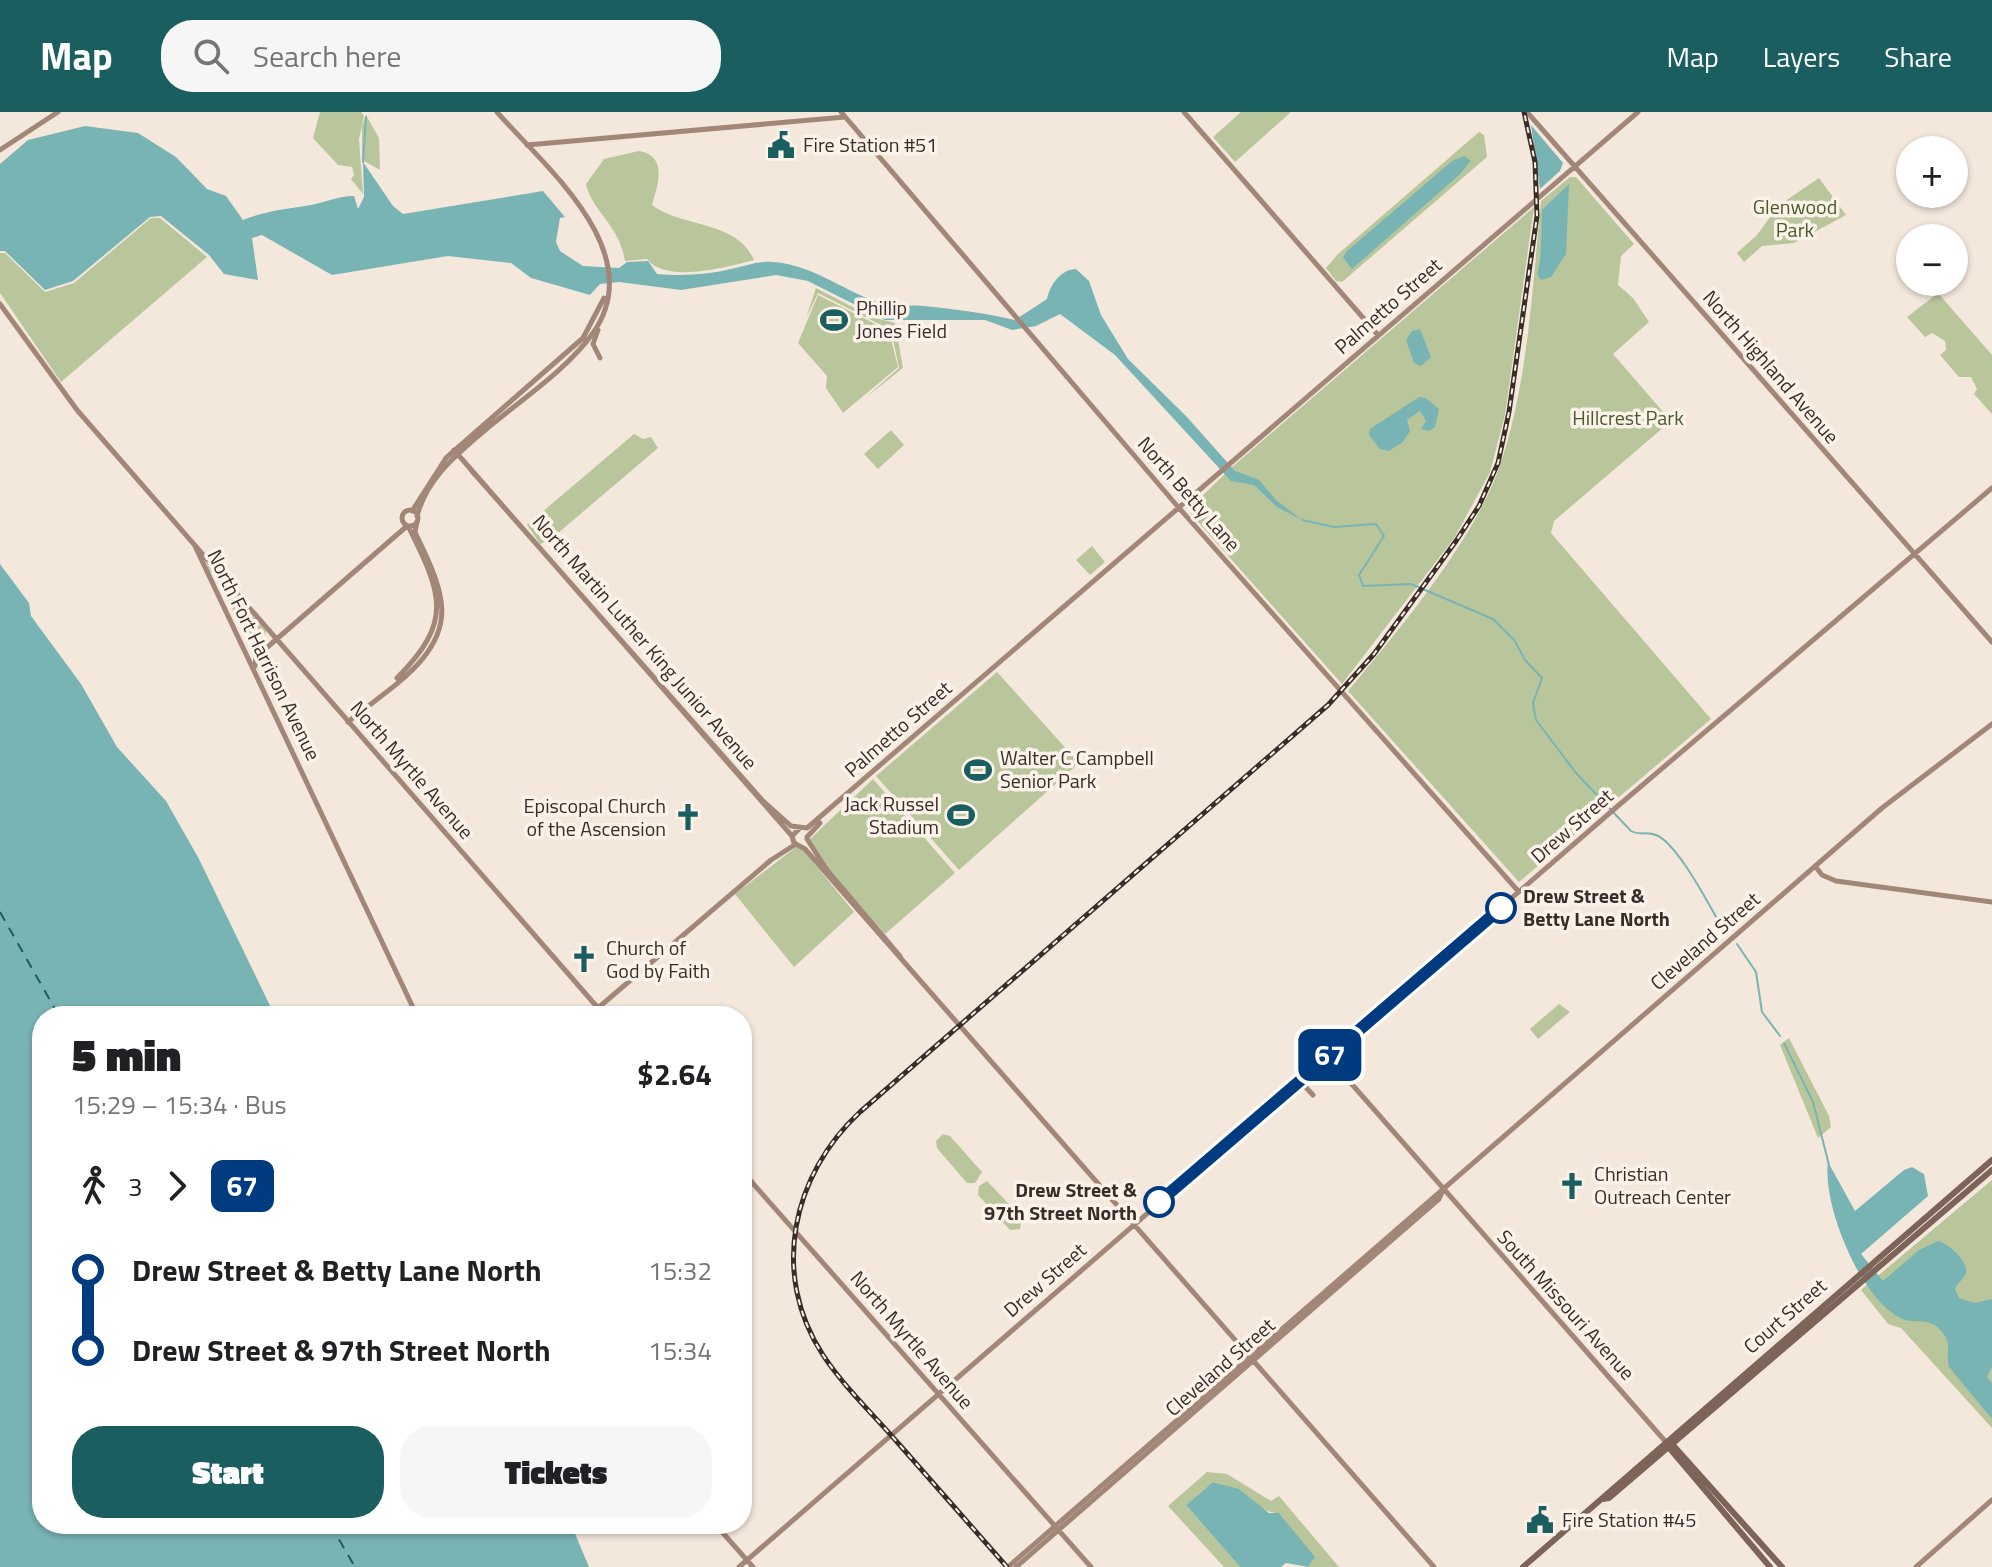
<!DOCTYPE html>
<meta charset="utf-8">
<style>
:root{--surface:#fff;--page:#f6f6f6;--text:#202124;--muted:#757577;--accent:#1a5e5f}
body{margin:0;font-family:"Titillium Web",sans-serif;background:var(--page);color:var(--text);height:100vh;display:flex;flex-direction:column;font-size:30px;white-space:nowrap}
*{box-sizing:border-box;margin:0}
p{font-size:26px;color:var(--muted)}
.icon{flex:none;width:44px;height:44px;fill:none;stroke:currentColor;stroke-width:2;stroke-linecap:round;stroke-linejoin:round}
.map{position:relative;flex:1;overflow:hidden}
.panel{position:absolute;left:32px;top:894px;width:720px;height:528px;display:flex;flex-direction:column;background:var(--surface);border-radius:32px;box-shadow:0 2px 6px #0004}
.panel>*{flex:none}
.badge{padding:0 16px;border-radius:12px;font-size:28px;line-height:52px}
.fabs{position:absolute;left:1896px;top:24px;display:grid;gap:16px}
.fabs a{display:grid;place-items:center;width:72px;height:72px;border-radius:50%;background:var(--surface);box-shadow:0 2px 6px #0004;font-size:40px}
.map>.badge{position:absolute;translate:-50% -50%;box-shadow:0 0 0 4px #fff}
.legs{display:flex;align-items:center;gap:12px;height:88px;padding:0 40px;font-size:26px}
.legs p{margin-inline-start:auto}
.headline{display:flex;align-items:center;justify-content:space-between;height:136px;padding:0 40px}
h1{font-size:44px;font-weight:800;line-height:60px}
.button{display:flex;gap:16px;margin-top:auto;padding:16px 40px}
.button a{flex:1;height:92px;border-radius:32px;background:var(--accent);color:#fff;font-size:32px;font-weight:800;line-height:92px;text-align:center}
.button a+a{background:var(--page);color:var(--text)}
ul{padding:0 40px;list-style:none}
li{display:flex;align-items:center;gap:28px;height:80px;font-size:30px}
li i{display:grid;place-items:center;width:12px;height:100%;margin:0 10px;background:currentColor}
li i::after{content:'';width:20px;height:20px;margin:-10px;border:6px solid;border-radius:50%;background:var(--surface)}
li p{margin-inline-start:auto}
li:first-child i{background:linear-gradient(#0000 50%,currentColor 0)}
li:last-child i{background:linear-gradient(currentColor 50%,#0000 0)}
header{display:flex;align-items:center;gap:48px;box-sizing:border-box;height:112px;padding:0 40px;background:var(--accent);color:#fff}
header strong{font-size:38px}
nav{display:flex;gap:44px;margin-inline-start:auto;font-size:28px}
.search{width:560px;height:72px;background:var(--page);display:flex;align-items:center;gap:20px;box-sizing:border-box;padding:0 28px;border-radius:32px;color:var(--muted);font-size:30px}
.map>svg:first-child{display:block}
.green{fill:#b9c59b}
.water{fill:#79b4b4}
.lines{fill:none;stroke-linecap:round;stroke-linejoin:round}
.stream{stroke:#79b4b4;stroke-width:2}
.ferry{stroke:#1a5e5f;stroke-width:2;stroke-dasharray:10 8;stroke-linecap:butt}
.secondary{stroke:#a28678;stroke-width:5}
.primary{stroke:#7d6358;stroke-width:6}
.rail-casing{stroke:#3a2d28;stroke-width:5}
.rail{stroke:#fbf3ea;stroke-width:2;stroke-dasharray:6;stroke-linecap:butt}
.line-1-casing{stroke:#fff;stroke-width:18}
.line-1{stroke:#003b80;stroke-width:12}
.stop-1-dot{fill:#fff;stroke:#003b80;stroke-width:4}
.labels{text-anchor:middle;stroke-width:7;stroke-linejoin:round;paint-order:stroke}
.poi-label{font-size:20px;fill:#3a2d28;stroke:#fbf3ea;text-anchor:start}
.park-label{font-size:20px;fill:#4b5a2a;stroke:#fbf3ea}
.street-label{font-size:20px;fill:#3a2d28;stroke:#fbf3ea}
.stop-label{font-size:20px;font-weight:bold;fill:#3a2d28;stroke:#fbf3ea;text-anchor:start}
</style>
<header>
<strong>Map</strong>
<div class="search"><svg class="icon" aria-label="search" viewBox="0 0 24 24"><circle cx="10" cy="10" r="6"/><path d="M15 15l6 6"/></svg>Search here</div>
<nav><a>Map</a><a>Layers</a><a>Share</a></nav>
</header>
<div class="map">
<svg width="1992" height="1455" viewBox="0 0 1992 1455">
<rect width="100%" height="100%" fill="#f4e8dd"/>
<path class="green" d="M320 0H361L364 4 359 27 363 82 351 67 354 63 352 55 338 53 313 26Z
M1241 0H1291L1235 50 1213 25Z
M366 3 379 26 380 58 362 48V14Z
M1479 20 1484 23 1487 45 1342 170 1336 169 1326 156 1338 142Z
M639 39C668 44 658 72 652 93 682 116 737 108 754 148 727 155 666 172 647 147L625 149C619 112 593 101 586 72L604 47Z
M1570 65H1576L1634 132 1621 144 1618 173 1633 186 1649 210 1613 242 1671 309 1554 409 1551 421 1711 607 1519 770 1348 579C1398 519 1471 432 1498 359 1528 275 1532 178 1541 89Z
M1819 66 1846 103 1794 131 1762 134 1744 150 1737 141 1757 123 1778 94Z
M1534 95 1505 303 1490 360 1455 425 1342 572 1191 402 1190 396 1232 355Z
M151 106H160L207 145 61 270 0 181V141H5L45 180 74 171Z
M816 176 872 205 895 211 903 256 865 286 899 256 891 218 818 181 806 206Z
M1938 181 1992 243V302L1974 282 1977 277 1971 265H1959L1940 243 1946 238 1945 229 1932 221 1925 225 1907 205Z
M818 183 889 219 898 255 843 301 826 276 827 264 798 231Z
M891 318 904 333 878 357 864 342Z
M634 322 643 327 651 325 658 336 551 427 540 432 527 413Z
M1092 434 1105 450 1090 463 1076 448Z
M206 450 266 519 265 523 248 530 217 464 210 460Z
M997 560 1079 651 959 758 876 664Z
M873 667 955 761 885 822 828 757 809 728Z
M796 735 803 738 854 800 794 855 735 782Z
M1559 892 1570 900 1538 927 1530 917Z
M1789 926 1829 1004 1831 1015 1818 1026 1780 933Z
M943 1022 950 1024 982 1060 975 1071H967L937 1036 936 1029Z
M1992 1068V1316L1901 1216 1888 1212 1861 1178Z
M987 1069 1022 1106 1020 1117 1010 1118 978 1083 979 1074Z
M1207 1360 1227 1362 1271 1389 1279 1384 1339 1455H1308L1314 1445 1279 1401C1256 1401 1243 1375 1213 1370L1186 1393 1240 1455H1224L1168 1394Z"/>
<path class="water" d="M1531 13 1563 51 1560 59 1540 77Z
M85 14 138 21 176 45 207 77 226 84 243 108C263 100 283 97 305 94 322 92 336 84 354 84L358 97 364 85 363 50 393 94 403 102 543 79 565 105 560 106 556 130 560 139 583 154 619 156 627 150 648 149 657 162C681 164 707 163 731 157 746 154 757 149 773 150 816 153 846 182 887 193 900 196 911 192 924 194 955 197 984 201 1015 208L1047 187C1050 173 1061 157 1076 157L1089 169 1101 203 1128 247 1186 304 1235 359 1259 368 1276 388 1302 408 1277 395 1254 373 1231 369 1115 243 1060 202 1036 214 1012 218 985 208H885L808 169 776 163 681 178 619 170 600 172 590 183 531 166 511 151 448 144 332 163 262 123 252 126 258 168 224 162 209 143 161 104 150 105 73 169 45 178 5 139H0V52L28 28Z
M1464 44 1471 49 1458 64 1352 157 1343 145 1347 139 1452 49Z
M1569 72 1566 142 1551 165 1541 168 1537 161C1542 153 1541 112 1542 98Z
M1420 217 1431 245 1421 254 1414 251 1406 228 1412 219Z
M1419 285 1426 286 1439 297 1435 315 1429 319 1421 317 1426 309 1420 299 1407 308 1410 319 1403 330 1389 339 1380 337 1369 323 1370 317Z
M0 452 29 491 31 504 81 572 117 635 166 689 199 747 275 904H42V1412H571L589 1455H0Z
M1828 1050 1855 1099 1904 1058 1912 1055 1924 1062 1928 1084 1861 1142 1883 1169 1919 1138 1938 1129C1947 1131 1969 1149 1966 1161 1964 1167 1957 1171 1955 1177L1959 1186 1974 1191 1992 1187V1254L1987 1265 1992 1271V1307L1949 1255C1945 1241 1953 1232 1942 1220 1929 1204 1918 1213 1903 1207 1861 1190 1822 1092 1828 1050Z
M1213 1370 1239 1377 1269 1401H1279L1315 1445 1308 1455 1286 1451 1281 1455H1240L1186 1393Z"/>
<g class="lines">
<path class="stream" d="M363 50 366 5
M1302 408 1334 415 1376 412 1384 424 1359 463 1363 474 1411 472 1493 507 1515 529 1525 548 1542 566 1533 591 1536 608 1576 661 1631 719C1640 724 1647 719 1656 723 1677 731 1708 791 1720 812
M1737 832 1756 860 1762 900 1780 924
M1784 931 1813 990 1829 1053"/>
<path class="ferry" d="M0 800 59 904
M330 1412 355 1455"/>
<path class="secondary" d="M841 0 1179 396 1519 780
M1184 0 1378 223
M1527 0 1992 530
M527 33 845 5
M0 38 58 0
M0 192 77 298 605 904
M598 218 593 232 600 246
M454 338 792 724
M471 358 762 688 791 714 807 716 1638 0
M402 406a8 8 0 1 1 16 0a8 8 0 1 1-16 0Z
M412 399 446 346 583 226 604 186
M417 404C427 366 456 343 484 319 519 289 566 259 593 221 650 140 545 55 497 0
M195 434 417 904
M255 554 256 545 407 414
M397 566C454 509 442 482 408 414
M348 610C384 579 450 545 441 489 438 466 425 442 415 420L417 410
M799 717 792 724 794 731 805 737 1434 1455
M807 725 820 711
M807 727 827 758 900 844
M1815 754 1822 763 1836 769 1992 790
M598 896 771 748 796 732
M1328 945 1665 1329
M1300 969 1313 983
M742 1059 1091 1455
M715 1412 753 1455
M739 1455 1619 693 1992 376
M1008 1455 1882 696 1992 612
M1016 1455 1439 1087 1443 1078
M1916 1455 1992 1388"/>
<path class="primary" d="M1666 1332 1770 1455
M1672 1332 1782 1455
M1603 1387 1609 1386 1992 1058
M1523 1455 1992 1048"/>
<g class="rail-casing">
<path id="rail" d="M1007 1455C971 1414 934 1372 898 1331 873 1302 844 1275 823 1243 770 1162 792 1063 860 1000L1328 593 1374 542 1456 429 1479 394 1498 351 1509 300 1537 104 1535 50 1524 0"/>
</g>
<use href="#rail" class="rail"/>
</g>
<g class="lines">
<g class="line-1-casing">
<path id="line-1" d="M1159 1090 1501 796"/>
</g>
<use href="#line-1" class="line-1"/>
</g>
<defs>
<g id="civic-bare" transform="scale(2.16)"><path d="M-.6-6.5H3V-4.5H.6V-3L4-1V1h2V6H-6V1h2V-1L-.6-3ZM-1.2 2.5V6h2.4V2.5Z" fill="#1a5e5f" stroke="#fbf3ea" stroke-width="2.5" paint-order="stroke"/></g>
<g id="stadium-bare" transform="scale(2.16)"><path d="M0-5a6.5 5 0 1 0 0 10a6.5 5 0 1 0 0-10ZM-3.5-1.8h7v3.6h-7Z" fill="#1a5e5f" stroke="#fbf3ea" stroke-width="2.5" paint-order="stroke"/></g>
<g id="church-bare" transform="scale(2.16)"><path d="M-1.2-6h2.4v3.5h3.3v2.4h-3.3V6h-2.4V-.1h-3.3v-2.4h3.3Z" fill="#1a5e5f" stroke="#fbf3ea" stroke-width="2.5" paint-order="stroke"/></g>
</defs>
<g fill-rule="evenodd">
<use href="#civic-bare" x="781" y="33"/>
<use href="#stadium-bare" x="834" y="208"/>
<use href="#stadium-bare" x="978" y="658"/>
<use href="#stadium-bare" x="961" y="703"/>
<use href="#church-bare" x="688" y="705"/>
<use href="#church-bare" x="584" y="847"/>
<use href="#church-bare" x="1572" y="1074"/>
<use href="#civic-bare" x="1540" y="1408"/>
</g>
<g class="stop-1-dot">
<circle cx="1501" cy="796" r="14"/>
<circle cx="1159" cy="1090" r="14"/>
</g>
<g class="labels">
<g class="poi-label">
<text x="803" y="40">Fire Station #51</text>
<text x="856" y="203">Phillip<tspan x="856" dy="23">Jones Field</tspan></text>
<text x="1000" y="653">Walter C Campbell<tspan x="1000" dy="23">Senior Park</tspan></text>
<text x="939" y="699" text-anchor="end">Jack Russel<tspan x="939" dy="23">Stadium</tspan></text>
<text x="666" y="701" text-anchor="end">Episcopal Church<tspan x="666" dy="23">of the Ascension</tspan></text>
<text x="606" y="843">Church of<tspan x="606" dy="23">God by Faith</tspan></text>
<text x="1594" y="1069">Christian<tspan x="1594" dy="23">Outreach Center</tspan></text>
<text x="1562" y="1415">Fire Station #45</text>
</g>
<g class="park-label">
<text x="1795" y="102">Glenwood<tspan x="1795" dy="23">Park</tspan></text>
<text x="1628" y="313">Hillcrest Park</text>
</g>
<g class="street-label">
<text transform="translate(1388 194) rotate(-41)" y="7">Palmetto Street</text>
<text transform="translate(1771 255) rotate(49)" y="7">North Highland Avenue</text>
<text transform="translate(1189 382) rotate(49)" y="7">North Betty Lane</text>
<text transform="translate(645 530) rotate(49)" y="7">North Martin Luther King Junior Avenue</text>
<text transform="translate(264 543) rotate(64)" y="7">North Fort Harrison Avenue</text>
<text transform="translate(898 617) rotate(-41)" y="7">Palmetto Street</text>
<text transform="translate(412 658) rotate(49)" y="7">North Myrtle Avenue</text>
<text transform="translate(1572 714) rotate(-41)" y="7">Drew Street</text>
<text transform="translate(1705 829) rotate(-41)" y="7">Cleveland Street</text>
<text transform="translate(1045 1168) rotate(-41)" y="7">Drew Street</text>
<text transform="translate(1566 1193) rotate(48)" y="7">South Missouri Avenue</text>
<text transform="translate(1785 1204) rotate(-41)" y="7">Court Street</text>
<text transform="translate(912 1228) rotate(49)" y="7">North Myrtle Avenue</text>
<text transform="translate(1220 1255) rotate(-41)" y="7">Cleveland Street</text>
</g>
<g class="stop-label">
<text x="1523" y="791">Drew Street &amp;<tspan x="1523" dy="23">Betty Lane North</tspan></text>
<text x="1137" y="1085" text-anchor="end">Drew Street &amp;<tspan x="1137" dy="23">97th Street North</tspan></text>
</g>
</g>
</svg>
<div class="fabs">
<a>+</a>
<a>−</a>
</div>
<b class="badge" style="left:1330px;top:943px;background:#003b80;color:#fff">67</b>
<section class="panel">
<div class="headline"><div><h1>5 min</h1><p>15:29 – 15:34 · Bus</p></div><b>$2.64</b></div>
<div class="legs"><svg class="icon" aria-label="walk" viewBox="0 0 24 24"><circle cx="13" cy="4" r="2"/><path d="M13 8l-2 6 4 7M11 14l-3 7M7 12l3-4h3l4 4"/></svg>3<svg class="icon" aria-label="forward" viewBox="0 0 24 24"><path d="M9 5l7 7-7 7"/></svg><b class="badge" style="background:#003b80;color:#fff">67</b></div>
<ul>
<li><i style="color:#003b80"></i><b>Drew Street &amp; Betty Lane North</b><p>15:32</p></li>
<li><i style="color:#003b80"></i><b>Drew Street &amp; 97th Street North</b><p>15:34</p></li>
</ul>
<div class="button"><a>Start</a><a>Tickets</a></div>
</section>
</div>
